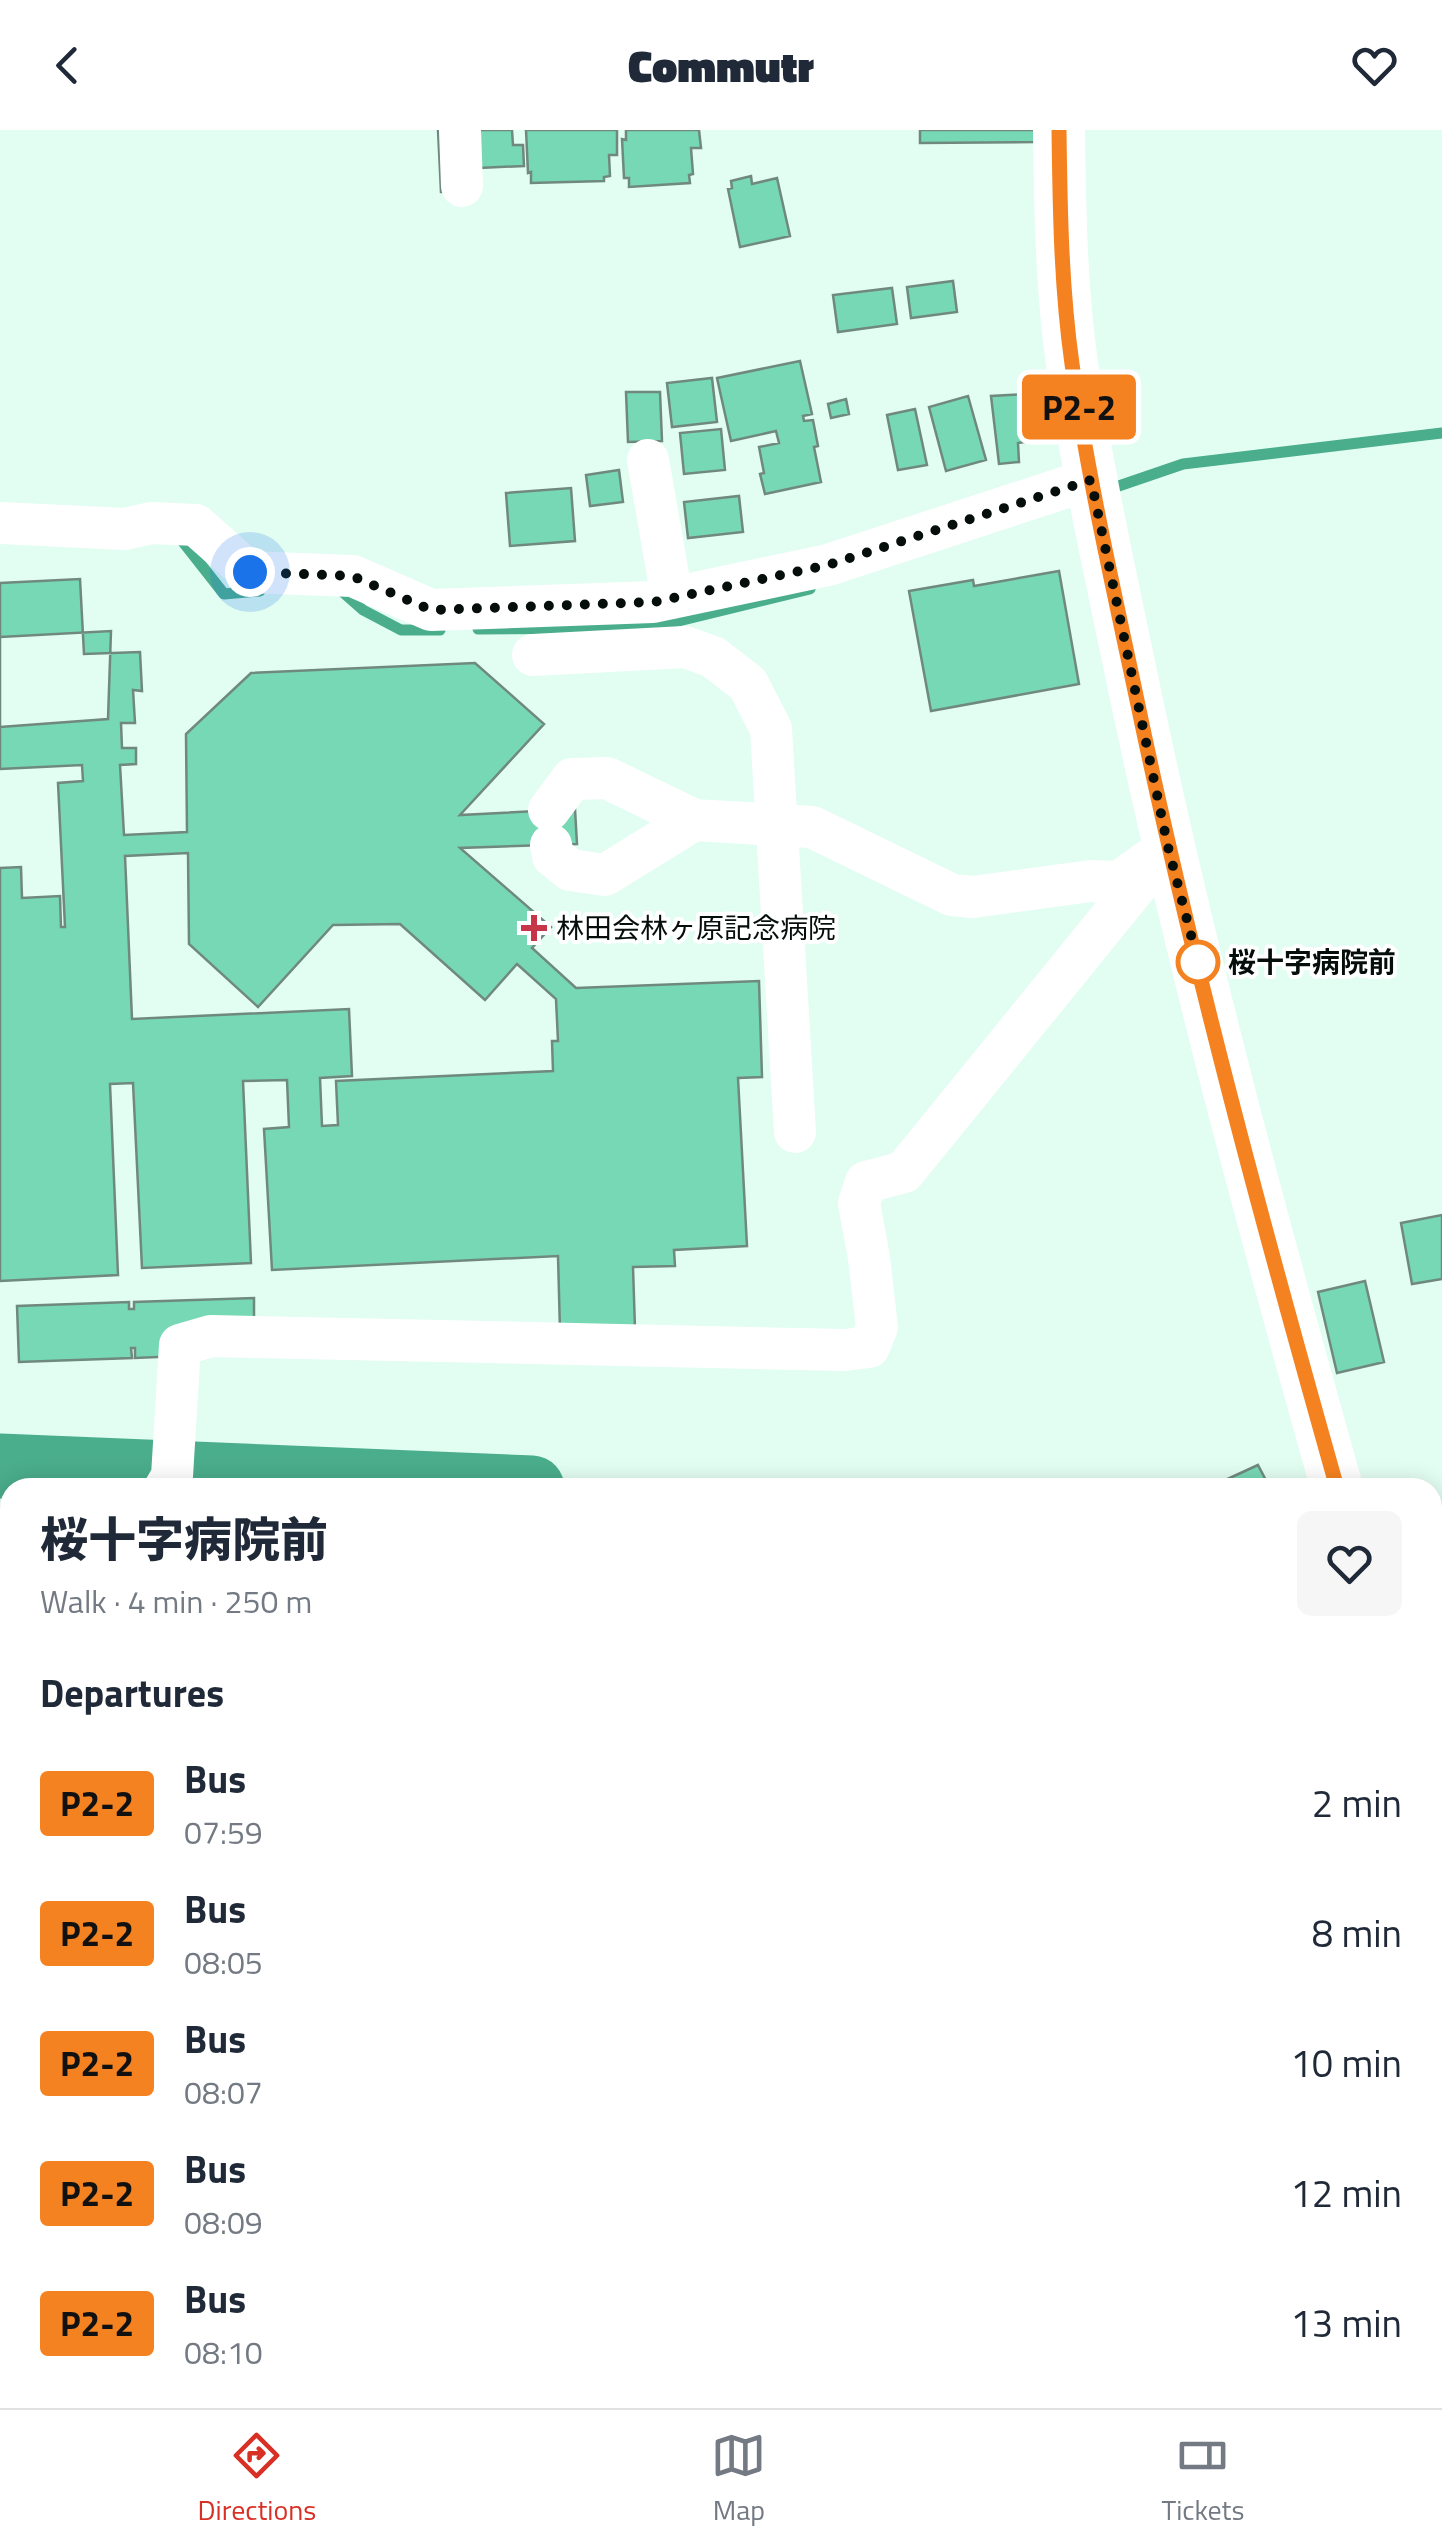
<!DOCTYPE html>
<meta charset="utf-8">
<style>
:root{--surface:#fff;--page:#f6f6f7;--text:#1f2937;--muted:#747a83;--line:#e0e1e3;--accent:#d93025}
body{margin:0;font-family:"Titillium Web","Noto Sans JP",sans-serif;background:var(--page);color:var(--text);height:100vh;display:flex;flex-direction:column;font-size:38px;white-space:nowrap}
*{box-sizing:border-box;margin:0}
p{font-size:32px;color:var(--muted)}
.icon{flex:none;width:55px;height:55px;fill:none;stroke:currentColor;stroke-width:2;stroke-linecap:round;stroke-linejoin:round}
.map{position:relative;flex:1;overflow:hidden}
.side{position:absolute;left:0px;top:1348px;width:1442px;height:932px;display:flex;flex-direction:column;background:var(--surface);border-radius:30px 30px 0 0;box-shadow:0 5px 25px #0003}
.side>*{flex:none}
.badge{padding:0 20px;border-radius:8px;font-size:35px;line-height:65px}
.you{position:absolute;width:50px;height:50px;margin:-25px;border:8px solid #fff;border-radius:50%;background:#1a73e8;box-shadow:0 0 0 15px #1a73e833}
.map>.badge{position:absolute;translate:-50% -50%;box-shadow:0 0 0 5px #fff}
h2{padding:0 40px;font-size:38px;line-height:90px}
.round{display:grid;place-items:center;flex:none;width:105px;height:105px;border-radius:15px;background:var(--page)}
.head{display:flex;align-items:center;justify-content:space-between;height:170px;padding:0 40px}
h1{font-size:48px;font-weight:800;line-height:75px}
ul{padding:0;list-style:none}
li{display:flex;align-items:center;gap:30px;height:130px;padding:0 40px}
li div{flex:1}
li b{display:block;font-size:38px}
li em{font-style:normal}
li .badge{min-width:110px;font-weight:700;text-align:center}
header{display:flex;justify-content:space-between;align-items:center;height:130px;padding:0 40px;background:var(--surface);font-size:45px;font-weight:800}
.tabs{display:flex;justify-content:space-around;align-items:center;height:140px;border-top:2px solid var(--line);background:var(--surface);font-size:28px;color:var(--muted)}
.tabs a{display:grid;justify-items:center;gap:5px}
.tabs .active{color:var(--accent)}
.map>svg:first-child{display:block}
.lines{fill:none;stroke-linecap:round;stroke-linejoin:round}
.stream{stroke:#4aad8c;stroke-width:11}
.river{stroke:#4aad8c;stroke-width:65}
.building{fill:#77d8b6;stroke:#70897f;stroke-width:2.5;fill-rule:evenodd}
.path{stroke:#7d9088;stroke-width:6;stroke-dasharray:8 5;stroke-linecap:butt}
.minor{stroke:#fff;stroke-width:42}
.major{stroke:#fff;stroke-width:52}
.line-casing{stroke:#fff;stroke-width:22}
.line{stroke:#f58220;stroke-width:15}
.walk{stroke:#050e0a;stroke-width:10;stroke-dasharray:0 18}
.poi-dot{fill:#c63548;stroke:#fff;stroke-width:4}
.stop-dot{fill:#fff;stroke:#f58220;stroke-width:5}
.labels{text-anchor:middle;stroke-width:8;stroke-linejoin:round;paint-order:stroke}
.poi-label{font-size:28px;fill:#050e0a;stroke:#fff;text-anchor:start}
.stop-label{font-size:28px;font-weight:bold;fill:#050e0a;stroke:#fff;text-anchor:start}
</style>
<header><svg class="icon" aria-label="back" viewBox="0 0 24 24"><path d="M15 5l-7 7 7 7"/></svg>Commutr<svg class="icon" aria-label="heart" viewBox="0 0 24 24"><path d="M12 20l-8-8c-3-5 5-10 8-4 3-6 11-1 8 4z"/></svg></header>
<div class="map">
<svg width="1442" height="2278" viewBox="0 0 1442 2278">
<rect width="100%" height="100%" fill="#e2fdf2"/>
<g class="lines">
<path class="stream" d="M1107 360 1183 334 1442 303
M176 409 180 408 224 464 260 461
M337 457 363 480 401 500H440
M478 499 650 498 810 459"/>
<path class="river" d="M0 1336 532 1358
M1432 1875 1442 1878"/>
</g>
<path class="building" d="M438 0H512L513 15H523L524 36 479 38 480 61 441 62Z
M526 0H617V25H609L610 46 604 47V51L531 53V42L528 43Z
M626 0H699L701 18H691L693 44 689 45 690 53 629 57V48H624L622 9 626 10Z
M920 0H1036V12L920 13Z
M751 46 752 54 777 48 790 106 740 117 728 59 732 58 731 51Z
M953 151 957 182 911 188 907 157Z
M892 158 897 194 838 202 833 165Z
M800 231 812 284 803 286 804 291 813 290 818 316 814 317 821 352 765 364 760 344 764 343 759 317 779 313 776 301 731 311 717 248Z
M712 248 717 292 672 297 667 253Z
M626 262H660L662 311 628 312Z
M1045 263 1049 297 1036 299 1037 310 1018 313 1019 332 999 334 991 266Z
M968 266 986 330 946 341 929 277Z
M846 269 849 284 831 288 828 274Z
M915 279 927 335 898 340 887 285Z
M721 299 725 340 684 344 680 303Z
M619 340 623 372 590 376 586 345Z
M571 358 575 411 510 416 506 363Z
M739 366 743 402 688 408 684 372Z
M1059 441 1079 554 931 581 909 461 973 450 974 456Z
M80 449 84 524 140 522 142 561 133 560 135 593H121L122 618H136V634L120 635 124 705 187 702 186 604 251 543 475 533 544 594 460 685 575 679 577 714 460 718 551 797 532 818 576 858 759 851 762 947 738 948 747 1116 674 1120 675 1136 633 1137 635 1199 560 1201 558 1126 272 1140 264 999 289 997 287 950 243 951 251 1133 142 1138 133 953 110 954 118 1145 0 1151V738L21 737 22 768 60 766 61 797H65L58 653 83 651 82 635 0 639V453ZM188 723 189 814 258 877 333 795 400 794 485 870 517 834 556 869 558 911H552L553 941 336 951 338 995 322 996 320 948 352 946 349 879 132 889 125 726Z
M111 501 108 589 0 597V507Z
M1442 1085V1149L1412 1154 1401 1093Z
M1365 1151 1384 1232 1337 1243 1318 1162Z
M254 1168V1223L135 1228V1218H131L132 1228 19 1232 17 1176 129 1172V1179H134V1172Z
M1258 1335 1270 1358H1208Z
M0 1429H10V1564H0Z
M1442 1998V2061L1432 2062V1999Z
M1440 2142 1442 2223 1432 2225V2144Z
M0 2159H10V2256L0 2257Z
M646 2270H731L732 2278H647Z"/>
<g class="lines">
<path class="path" d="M0 1379H10"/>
<path class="minor" d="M460 0 462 56
M648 330 672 468
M0 393 125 399 151 393 196 395 249 442 353 446 431 480 653 472 828 435 1091 349
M533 525 685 517 713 527 748 554 771 599 795 1002
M549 680 572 649 607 648 694 690
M551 715 553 726 570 740 605 745 694 690 812 697 952 765 973 767 1091 751 1119 752 1151 729
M165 1358 172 1346 180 1215 211 1206 845 1220 869 1217 877 1197 869 1128 859 1073 866 1052 904 1042 1168 717
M0 2136 10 2135
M356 2270 358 2278"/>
<path class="major" d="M1059 0C1060 78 1061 156 1072 234 1088 346 1113 456 1136 567 1192 833 1263 1096 1337 1358
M1432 1696 1442 1730"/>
</g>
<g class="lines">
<g class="line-casing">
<path id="line" d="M1059 0C1060 78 1061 156 1072 234 1088 348 1114 461 1138 575 1193 838 1264 1099 1337 1358"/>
</g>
<use href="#line" class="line"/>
<path class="walk" d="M250 442 352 446 431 480 654 472 828 435 1091 350 1168 717 1198 832"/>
</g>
<path class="poi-dot" d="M529 783h10v10h10v10h-10v10h-10v-10h-10v-10h10z"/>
<circle class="stop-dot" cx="1198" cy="832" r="20"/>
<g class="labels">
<g class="poi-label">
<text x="556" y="808">林田会林ヶ原記念病院</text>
</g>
<g class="stop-label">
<text x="1228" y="842">桜十字病院前</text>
</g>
</g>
</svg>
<div class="you" style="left:250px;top:442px"></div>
<b class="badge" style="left:1079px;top:277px;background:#f58220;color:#111">P2-2</b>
<section class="side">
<div class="head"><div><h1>桜十字病院前</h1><p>Walk · 4 min · 250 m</p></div><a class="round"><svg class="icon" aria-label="heart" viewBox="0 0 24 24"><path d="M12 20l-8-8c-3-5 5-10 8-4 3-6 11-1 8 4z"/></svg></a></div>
<h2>Departures</h2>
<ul>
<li><span class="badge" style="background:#f58220;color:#111">P2-2</span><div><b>Bus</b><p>07:59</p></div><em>2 min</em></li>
<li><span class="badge" style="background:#f58220;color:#111">P2-2</span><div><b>Bus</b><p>08:05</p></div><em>8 min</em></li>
<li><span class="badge" style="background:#f58220;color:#111">P2-2</span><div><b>Bus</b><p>08:07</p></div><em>10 min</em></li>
<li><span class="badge" style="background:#f58220;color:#111">P2-2</span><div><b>Bus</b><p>08:09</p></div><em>12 min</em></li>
<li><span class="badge" style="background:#f58220;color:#111">P2-2</span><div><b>Bus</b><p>08:10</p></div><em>13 min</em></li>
</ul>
</section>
</div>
<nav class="tabs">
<a class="active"><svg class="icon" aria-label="directions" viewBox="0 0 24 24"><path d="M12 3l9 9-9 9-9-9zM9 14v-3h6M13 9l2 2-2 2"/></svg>Directions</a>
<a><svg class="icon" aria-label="map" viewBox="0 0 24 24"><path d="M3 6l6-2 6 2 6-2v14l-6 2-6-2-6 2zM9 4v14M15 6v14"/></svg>Map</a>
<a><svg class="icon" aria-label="tickets" viewBox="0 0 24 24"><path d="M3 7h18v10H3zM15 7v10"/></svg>Tickets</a>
</nav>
